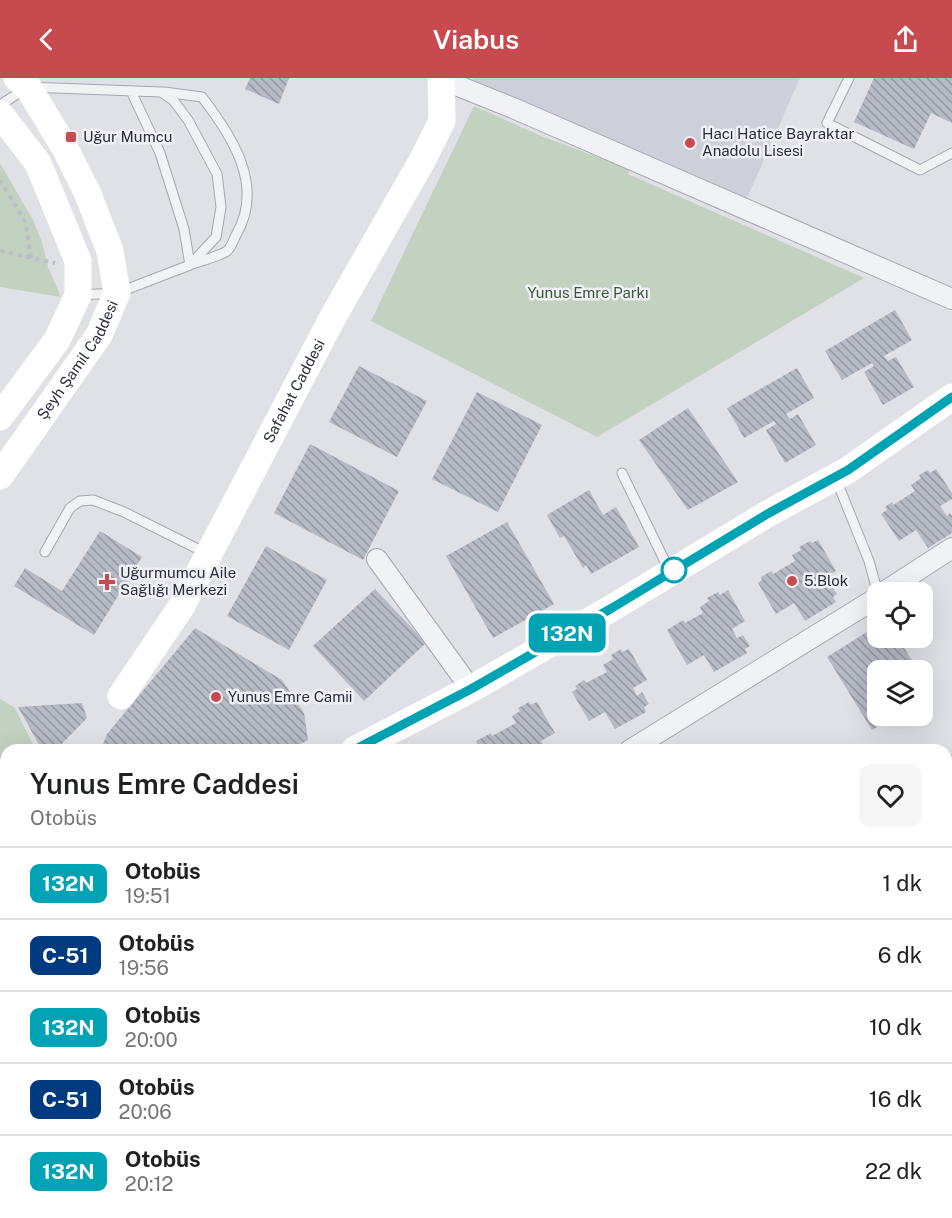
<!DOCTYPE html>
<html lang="tr">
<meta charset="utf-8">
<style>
:root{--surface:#fff;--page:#f6f6f6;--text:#202124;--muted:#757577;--line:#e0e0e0;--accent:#c64a4e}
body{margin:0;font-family:"Public Sans",sans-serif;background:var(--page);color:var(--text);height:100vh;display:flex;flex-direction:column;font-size:22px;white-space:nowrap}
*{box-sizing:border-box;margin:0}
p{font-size:20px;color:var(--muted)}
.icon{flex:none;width:33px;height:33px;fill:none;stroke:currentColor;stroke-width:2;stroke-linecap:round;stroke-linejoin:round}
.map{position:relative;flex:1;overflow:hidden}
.sheet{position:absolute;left:0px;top:666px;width:952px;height:474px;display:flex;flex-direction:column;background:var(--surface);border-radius:18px 18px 0 0;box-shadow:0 6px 24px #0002}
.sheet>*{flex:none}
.badge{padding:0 12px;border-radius:9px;font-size:21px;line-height:39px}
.tools{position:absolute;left:867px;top:504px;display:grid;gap:12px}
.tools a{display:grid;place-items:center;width:66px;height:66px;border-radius:12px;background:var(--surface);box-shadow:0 6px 24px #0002;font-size:30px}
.map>.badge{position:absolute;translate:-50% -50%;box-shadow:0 0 0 3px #fff}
.round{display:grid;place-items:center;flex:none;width:63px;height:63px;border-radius:12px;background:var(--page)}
.overview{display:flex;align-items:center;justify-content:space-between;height:102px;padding:0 30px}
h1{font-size:28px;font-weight:600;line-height:45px}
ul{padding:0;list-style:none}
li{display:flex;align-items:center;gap:18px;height:72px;padding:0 30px;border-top:2px solid var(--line)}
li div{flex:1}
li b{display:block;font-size:22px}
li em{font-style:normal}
li .badge{min-width:66px;font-weight:700;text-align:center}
header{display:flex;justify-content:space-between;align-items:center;height:78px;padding:0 30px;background:var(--accent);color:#fff;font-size:27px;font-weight:600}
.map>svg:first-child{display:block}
.built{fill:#cdd0d9}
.green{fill:#c3d1c0}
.building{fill:url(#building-back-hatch)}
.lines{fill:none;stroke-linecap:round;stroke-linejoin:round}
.lane-casing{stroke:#a5a8b1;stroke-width:11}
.street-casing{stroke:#a5a8b1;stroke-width:22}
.path{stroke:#bdbfc6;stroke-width:4;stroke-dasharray:4.5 4.5;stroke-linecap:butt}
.lane{stroke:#f1f2f6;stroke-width:9}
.street{stroke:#f1f2f6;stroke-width:20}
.secondary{stroke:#fff;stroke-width:27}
.line-casing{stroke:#fff;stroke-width:14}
.line{stroke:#00a3b4;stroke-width:9}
.poi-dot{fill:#c64a4e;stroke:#eef0f5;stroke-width:2}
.stop-dot{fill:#fff;stroke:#00a3b4;stroke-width:3}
.labels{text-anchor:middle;stroke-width:5;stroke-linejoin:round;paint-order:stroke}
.poi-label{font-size:15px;fill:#292e3d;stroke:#eef0f5;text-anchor:start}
.park-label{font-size:15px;fill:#395837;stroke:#eef0f5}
.street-label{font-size:15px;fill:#292e3d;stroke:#eef0f5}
</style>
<header><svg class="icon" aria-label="back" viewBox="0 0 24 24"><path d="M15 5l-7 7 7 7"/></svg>Viabus<svg class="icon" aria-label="share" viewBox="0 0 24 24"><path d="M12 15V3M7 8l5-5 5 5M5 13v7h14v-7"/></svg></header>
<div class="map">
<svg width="952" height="1140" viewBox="0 0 952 1140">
<defs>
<pattern id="building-back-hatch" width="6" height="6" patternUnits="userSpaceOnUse" patternTransform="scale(1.5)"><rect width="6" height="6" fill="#b6bac4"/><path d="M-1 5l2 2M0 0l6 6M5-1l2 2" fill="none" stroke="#9498a0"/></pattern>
</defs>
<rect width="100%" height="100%" fill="#dfe1e7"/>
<path class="built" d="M473 0H800L744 127 473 2Z"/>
<path class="green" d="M474 28 541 58 630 91 628 96 864 200 597 359 371 243Z
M0 85 33 142 42 164 48 189 61 219 0 209Z
M0 621 15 630 36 672H6V800L0 797Z"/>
<path class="building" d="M250 0H289L279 26 245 11Z
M874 0H952V45L931 35 914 71 854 44Z
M895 232 912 262 884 278 888 283 896 279 914 309 883 327 864 294 874 288 872 285 842 302 825 273Z
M359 288 427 323 397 379 329 344Z
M797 290 814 320 786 336 790 341 798 336 816 367 785 385 766 352 776 346 774 343 744 360 727 330Z
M477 314 542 347 498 434 432 401Z
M688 330 738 404 688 432 639 362Z
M310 366 399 413 363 482 274 435Z
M936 391 952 415V421L940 428 947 438 950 435 952 438V455L928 470 916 452 899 463 881 436 887 432 885 429 892 424 893 427 915 413 911 407 921 400 919 397 928 392 930 395Z
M589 412 603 437 616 429 639 469 591 496 586 487 583 490 564 458 560 460 547 437Z
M507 444 554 526 493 560 446 478Z
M100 453 142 479 94 557 14 508 25 490 62 513Z
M818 462 836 493 822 501 826 508 830 506 837 516 833 519 836 524 805 543 794 525 776 536 758 505 762 502 761 499 771 493 773 496 795 483 792 477 801 472 799 469 810 463 812 465Z
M266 468 327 502 289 572 227 538Z
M375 511 426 565 364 623 313 568Z
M728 512 745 543 732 551 737 560 743 557 750 568 745 571 747 575 714 594 704 577 687 587 667 552 683 542 685 545 703 535 700 529 709 523 707 520 718 514 720 517Z
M878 547V560H898L918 592H878V638H895L872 652 827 579Z
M195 550 282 602 304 635 308 662 290 672H106L103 666 107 656Z
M621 571 622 574 629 571 647 602 633 610 637 618 642 614 649 626 644 629 646 634 615 651 605 634 589 643 572 614 577 611 575 608 584 602 586 605 607 594 603 587 613 581 611 577Z
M529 624 531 627 537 624 555 655 541 663 545 669 550 666 553 672H481L476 663 491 655 492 658 516 645 512 638 520 633 518 630Z
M82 625 87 640 56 672H42L18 629Z
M946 738 952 753V782L946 783Z
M156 1134H195L199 1140H160Z"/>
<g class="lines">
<g class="lane-casing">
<path id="lane" d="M849 0 827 45 920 92 952 75
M164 14 202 19C232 58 265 108 236 157 234 161 231 170 227 173 220 178 201 183 192 186
M0 27 28 9 161 14 173 22 188 42 217 96 221 129 216 159 190 187
M80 217 117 215 190 187 184 151 160 75 131 13
M622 395 669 492
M836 401 869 483 878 516
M45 474 70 430 80 423 93 422 124 434 206 475"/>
</g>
<g class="street-casing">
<path id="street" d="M441 1 513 30 952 221
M377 481 471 611
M884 514 952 470
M630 672 878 519
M946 690 952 688
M946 835 952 833
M947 1002 952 1000
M946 1044H952
M302 1134 306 1140
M452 1134 463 1140
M533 1140 553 1134
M689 1140 707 1134
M783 1140 796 1134"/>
</g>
<path class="path" d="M0 102 26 145 31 180
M0 173 55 185
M0 677 6 685
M0 757 6 752"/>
<use href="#lane" class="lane"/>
<use href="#street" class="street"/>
<g class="secondary">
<path d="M0 36 38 85 78 183V217L57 262 0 339"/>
<path id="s1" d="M0 398 99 257 117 215 110 173 87 114 65 70 28 9 17 0"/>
<path id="s2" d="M121 618 181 529 334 237 423 81 442 43 441 0"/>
<path d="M354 672 471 611 612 530 769 435 848 392 952 319"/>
<path d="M0 840 6 838"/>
<path d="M0 914 6 929"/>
<path d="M0 1014 6 1029"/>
<path d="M78 1134 82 1140"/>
<path d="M113 1134 117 1140"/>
<path d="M929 1140 945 1134"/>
</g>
</g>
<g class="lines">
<g class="line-casing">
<path id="line" d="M354 672 471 611 612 530 769 435 848 392 952 319"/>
</g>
<use href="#line" class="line"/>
</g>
<g class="poi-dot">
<rect x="65" y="53" width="12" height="12" rx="3"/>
<circle cx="690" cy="65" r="6"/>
<circle cx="792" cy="503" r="6"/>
<path d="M104 495h6v6h6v6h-6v6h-6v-6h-6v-6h6z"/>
<circle cx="216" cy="619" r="6"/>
</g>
<circle class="stop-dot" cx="674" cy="492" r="12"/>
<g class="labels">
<g class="poi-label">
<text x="702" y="61">Hacı Hatice Bayraktar<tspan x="702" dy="17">Anadolu Lisesi</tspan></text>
<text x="83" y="64">Uğur Mumcu</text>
<text x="120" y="500">Uğurmumcu Aile<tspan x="120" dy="17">Sağlığı Merkezi</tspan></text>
<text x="804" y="508">5.Blok</text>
<text x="228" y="624">Yunus Emre Camii</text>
</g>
<g class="park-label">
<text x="588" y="220">Yunus Emre Parkı</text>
</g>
<g class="street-label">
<text dy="5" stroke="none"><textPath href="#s1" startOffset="140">Şeyh Şamil Caddesi</textPath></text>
<text dy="5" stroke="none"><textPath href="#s2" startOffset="351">Safahat Caddesi</textPath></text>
</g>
</g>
</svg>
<div class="tools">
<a><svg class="icon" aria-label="locate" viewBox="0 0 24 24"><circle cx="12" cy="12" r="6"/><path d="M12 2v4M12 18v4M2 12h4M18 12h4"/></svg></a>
<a><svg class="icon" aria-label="layers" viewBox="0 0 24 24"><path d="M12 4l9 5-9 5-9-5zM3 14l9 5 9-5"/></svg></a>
</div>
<b class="badge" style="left:567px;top:555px;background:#00a3b4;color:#fff">132N</b>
<section class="sheet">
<div class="overview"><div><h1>Yunus Emre Caddesi</h1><p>Otobüs</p></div><a class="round"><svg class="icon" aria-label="heart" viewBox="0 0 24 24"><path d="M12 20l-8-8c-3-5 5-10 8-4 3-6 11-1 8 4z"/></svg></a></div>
<ul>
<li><span class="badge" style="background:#00a3b4;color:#fff">132N</span><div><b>Otobüs</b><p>19:51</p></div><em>1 dk</em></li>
<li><span class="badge" style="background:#003b80;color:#fff">C-51</span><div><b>Otobüs</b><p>19:56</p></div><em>6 dk</em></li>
<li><span class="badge" style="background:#00a3b4;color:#fff">132N</span><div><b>Otobüs</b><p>20:00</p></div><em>10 dk</em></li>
<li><span class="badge" style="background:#003b80;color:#fff">C-51</span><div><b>Otobüs</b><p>20:06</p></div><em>16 dk</em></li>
<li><span class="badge" style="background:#00a3b4;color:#fff">132N</span><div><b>Otobüs</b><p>20:12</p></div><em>22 dk</em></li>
</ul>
</section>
</div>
